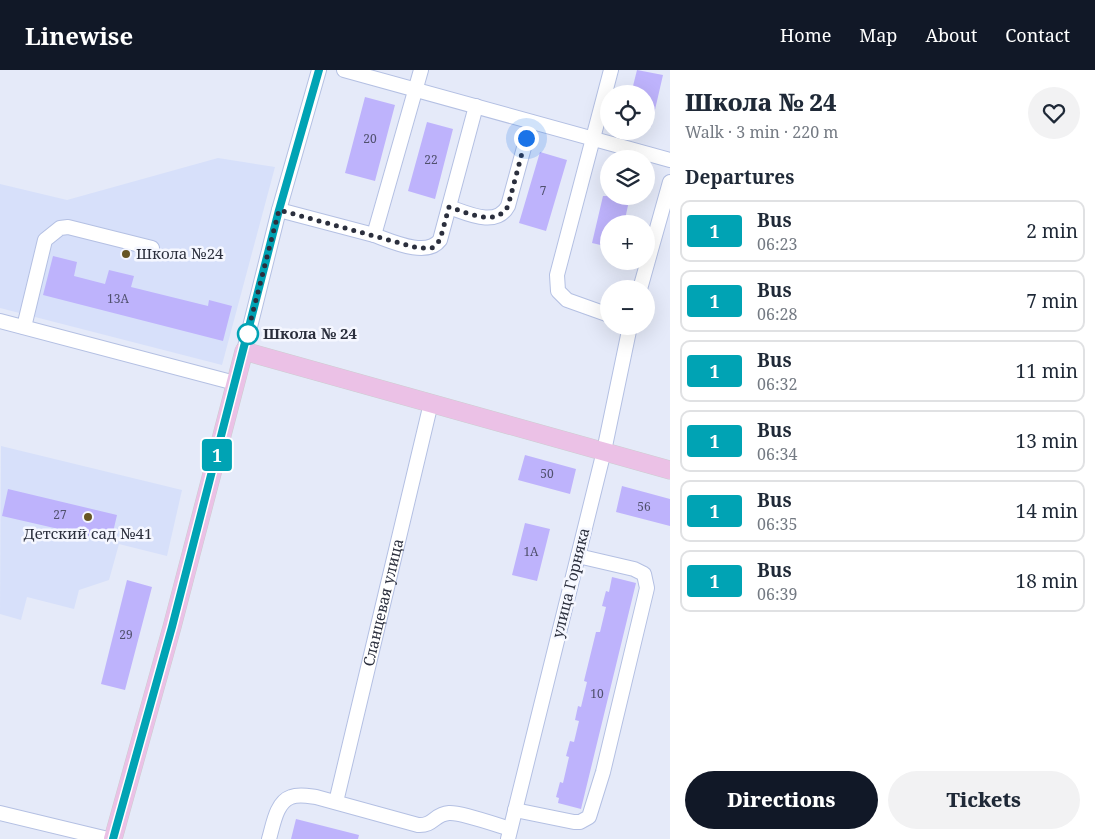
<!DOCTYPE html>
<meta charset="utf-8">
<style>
:root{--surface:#fff;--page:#f2f2f3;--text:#1f2937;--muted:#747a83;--line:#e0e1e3;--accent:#111827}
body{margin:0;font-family:"Noto Serif",serif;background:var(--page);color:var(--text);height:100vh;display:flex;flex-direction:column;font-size:19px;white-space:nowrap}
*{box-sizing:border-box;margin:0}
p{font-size:16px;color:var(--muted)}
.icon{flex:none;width:28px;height:28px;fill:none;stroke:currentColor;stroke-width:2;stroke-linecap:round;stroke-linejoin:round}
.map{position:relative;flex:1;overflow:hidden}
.details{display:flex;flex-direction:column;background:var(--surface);width:425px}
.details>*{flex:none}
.badge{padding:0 10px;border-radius:4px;font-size:18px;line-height:32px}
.buttons{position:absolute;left:600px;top:15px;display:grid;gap:10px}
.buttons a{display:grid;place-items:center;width:55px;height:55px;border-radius:50%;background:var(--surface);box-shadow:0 5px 20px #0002;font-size:25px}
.you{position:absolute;width:25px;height:25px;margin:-12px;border:4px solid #fff;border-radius:50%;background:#1a73e8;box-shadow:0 0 0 8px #1a73e833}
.map>.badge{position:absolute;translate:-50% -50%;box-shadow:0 0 0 2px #fff}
h2{padding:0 15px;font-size:19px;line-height:45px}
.round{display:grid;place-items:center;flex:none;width:52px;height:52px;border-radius:26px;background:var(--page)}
.head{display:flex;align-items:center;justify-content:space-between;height:85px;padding:0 15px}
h1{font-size:24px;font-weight:800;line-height:38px}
.cta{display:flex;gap:10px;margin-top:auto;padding:10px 15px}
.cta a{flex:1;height:58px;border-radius:30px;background:var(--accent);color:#fff;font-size:20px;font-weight:800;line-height:58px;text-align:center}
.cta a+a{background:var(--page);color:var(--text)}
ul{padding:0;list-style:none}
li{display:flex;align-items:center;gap:15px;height:62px;margin:0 10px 8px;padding:0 5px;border:2px solid var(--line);border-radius:10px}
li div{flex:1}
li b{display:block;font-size:19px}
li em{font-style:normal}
li .badge{min-width:55px;font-weight:700;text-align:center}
header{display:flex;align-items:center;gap:30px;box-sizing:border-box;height:70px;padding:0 25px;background:var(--accent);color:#fff}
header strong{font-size:24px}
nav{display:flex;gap:28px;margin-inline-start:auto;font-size:18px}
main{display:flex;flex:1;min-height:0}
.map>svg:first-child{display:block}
.built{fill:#d7e0fa}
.building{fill:#beb3fc}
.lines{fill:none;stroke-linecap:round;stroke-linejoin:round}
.minor-casing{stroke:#b4c0e3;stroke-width:16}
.major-casing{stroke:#cccdd0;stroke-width:19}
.minor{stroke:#fff;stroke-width:14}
.major{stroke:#ebc1e6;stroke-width:18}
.line-casing{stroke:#fff;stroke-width:11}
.line{stroke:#00a3b4;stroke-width:8}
.walk{stroke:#2b2f3d;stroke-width:5;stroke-dasharray:0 9}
.poi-dot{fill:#675624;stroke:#f5f7ff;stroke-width:2}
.stop-dot{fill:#fff;stroke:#00a3b4;stroke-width:2.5}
.labels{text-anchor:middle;stroke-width:5;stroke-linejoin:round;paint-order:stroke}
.number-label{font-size:12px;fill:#50506d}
.poi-label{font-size:15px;fill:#2b2f3d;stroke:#f5f7ff;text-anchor:start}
.stop-label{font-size:15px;font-weight:bold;fill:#2b2f3d;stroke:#f5f7ff;text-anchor:start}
.street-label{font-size:15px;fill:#2b2f3d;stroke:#f5f7ff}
</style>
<header>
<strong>Linewise</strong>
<nav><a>Home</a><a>Map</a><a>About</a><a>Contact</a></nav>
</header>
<main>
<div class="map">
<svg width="670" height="769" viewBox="0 0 670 769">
<rect width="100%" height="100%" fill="#e5eaf9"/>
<path class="built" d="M218 88 275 97 222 295 0 238V114L67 130Z
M1 376 182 420 167 486 119 474 109 510 79 520 74 539 27 527 21 550 0 544Z"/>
<path class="building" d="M637 0 663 5 651 57 646 56V24H631Z
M365 27 395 35 375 111 345 103Z
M427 52 453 59 435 129 408 121Z
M540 82 567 90 546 161 519 153Z
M603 126H630L624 154H609V177L592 173Z
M53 186 77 192 74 206 105 214 109 200 134 206 131 217 208 236 209 230 232 236 223 271 43 225Z
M525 385 576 399 570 424 518 410Z
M622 416 670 429V456L616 442Z
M8 419 117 445 111 471 2 446Z
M525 453 550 459 537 511 512 505Z
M612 507 636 513 581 739 558 733 559 728 556 727 560 712 563 713 569 687 566 686 570 671 574 672 579 651 575 650 578 636 581 637 587 612 584 611 596 562H600L606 537 602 536 606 521 609 522Z
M127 510 152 517 125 620 101 614Z
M296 749 359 765 358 769H291Z"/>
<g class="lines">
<g class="minor-casing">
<g id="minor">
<path d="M344 0 670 90"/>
<path d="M449 137C467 143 496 158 508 136L531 52"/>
<path d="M279 140 374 165 421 0"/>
<path d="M374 165C391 171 427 188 440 170L476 36"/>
<path d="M640 219 670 112"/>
<path d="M609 245 567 230 558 221 557 205 611 0"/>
<path d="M0 251 235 313"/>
<path d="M24 257 45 170 60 158 68 157 152 178"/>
<path d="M244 281 279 140 319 0"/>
<path id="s1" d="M336 732 431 333"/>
<path d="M515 740 574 752H580L589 747 603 702 647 518 644 504 634 499 578 486"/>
<path d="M0 743 108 769"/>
<path d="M269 769C273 756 276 732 291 727 299 724 308 726 316 727L418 755C434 756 434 744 449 743 461 742 497 755 510 759"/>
<path d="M508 769 604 381 630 256"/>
</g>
</g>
<g class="major-casing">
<path id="major" d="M113 769 172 557 244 281 670 400"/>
</g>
<use href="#minor" class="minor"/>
<use href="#major" class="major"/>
</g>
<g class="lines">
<g class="line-casing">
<path id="line" d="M113 769 172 557 279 140 319 0"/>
</g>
<use href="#line" class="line"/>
<path class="walk" d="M248 264 246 269 279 140 418 178H432L440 170 449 137C467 142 496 158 508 136L526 68"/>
</g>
<g class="poi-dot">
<circle cx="126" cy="184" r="5"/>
<circle cx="88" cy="447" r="5"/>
</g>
<circle class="stop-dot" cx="248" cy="264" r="10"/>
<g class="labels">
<g class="number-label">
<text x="370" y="73">20</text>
<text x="431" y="94">22</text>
<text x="543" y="125">7</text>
<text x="118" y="233">13А</text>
<text x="547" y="408">50</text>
<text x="644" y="441">56</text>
<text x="60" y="449">27</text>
<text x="531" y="486">1А</text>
<text x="126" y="569">29</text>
<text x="597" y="628">10</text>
</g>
<g class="poi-label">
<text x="136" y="189">Школа №24</text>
<text x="88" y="469" text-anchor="middle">Детский сад №41</text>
</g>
<g class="stop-label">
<text x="263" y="269">Школа № 24</text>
</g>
<g class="street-label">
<text transform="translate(571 513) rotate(-76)" y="5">улица Горняка</text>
<text dy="5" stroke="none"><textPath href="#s1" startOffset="205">Сланцевая улица</textPath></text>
</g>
</g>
</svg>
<div class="buttons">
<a><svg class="icon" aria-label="locate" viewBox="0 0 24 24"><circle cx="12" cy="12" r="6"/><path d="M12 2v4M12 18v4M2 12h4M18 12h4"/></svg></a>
<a><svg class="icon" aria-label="layers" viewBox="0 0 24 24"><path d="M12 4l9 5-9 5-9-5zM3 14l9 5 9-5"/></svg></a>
<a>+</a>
<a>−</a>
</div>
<div class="you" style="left:526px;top:68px"></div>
<b class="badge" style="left:217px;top:385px;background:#00a3b4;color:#fff">1</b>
</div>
<section class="details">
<div class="head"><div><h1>Школа № 24</h1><p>Walk · 3 min · 220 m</p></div><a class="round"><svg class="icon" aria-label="heart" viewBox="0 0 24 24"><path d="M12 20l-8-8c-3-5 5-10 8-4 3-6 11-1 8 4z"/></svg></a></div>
<h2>Departures</h2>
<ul>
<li><span class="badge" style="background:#00a3b4;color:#fff">1</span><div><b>Bus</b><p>06:23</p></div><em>2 min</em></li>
<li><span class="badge" style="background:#00a3b4;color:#fff">1</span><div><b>Bus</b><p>06:28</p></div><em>7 min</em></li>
<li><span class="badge" style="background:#00a3b4;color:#fff">1</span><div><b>Bus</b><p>06:32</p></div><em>11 min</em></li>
<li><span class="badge" style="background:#00a3b4;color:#fff">1</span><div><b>Bus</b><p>06:34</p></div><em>13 min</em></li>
<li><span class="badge" style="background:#00a3b4;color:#fff">1</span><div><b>Bus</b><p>06:35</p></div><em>14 min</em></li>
<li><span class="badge" style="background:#00a3b4;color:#fff">1</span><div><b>Bus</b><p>06:39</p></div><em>18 min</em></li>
</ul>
<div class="cta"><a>Directions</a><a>Tickets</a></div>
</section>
</main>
